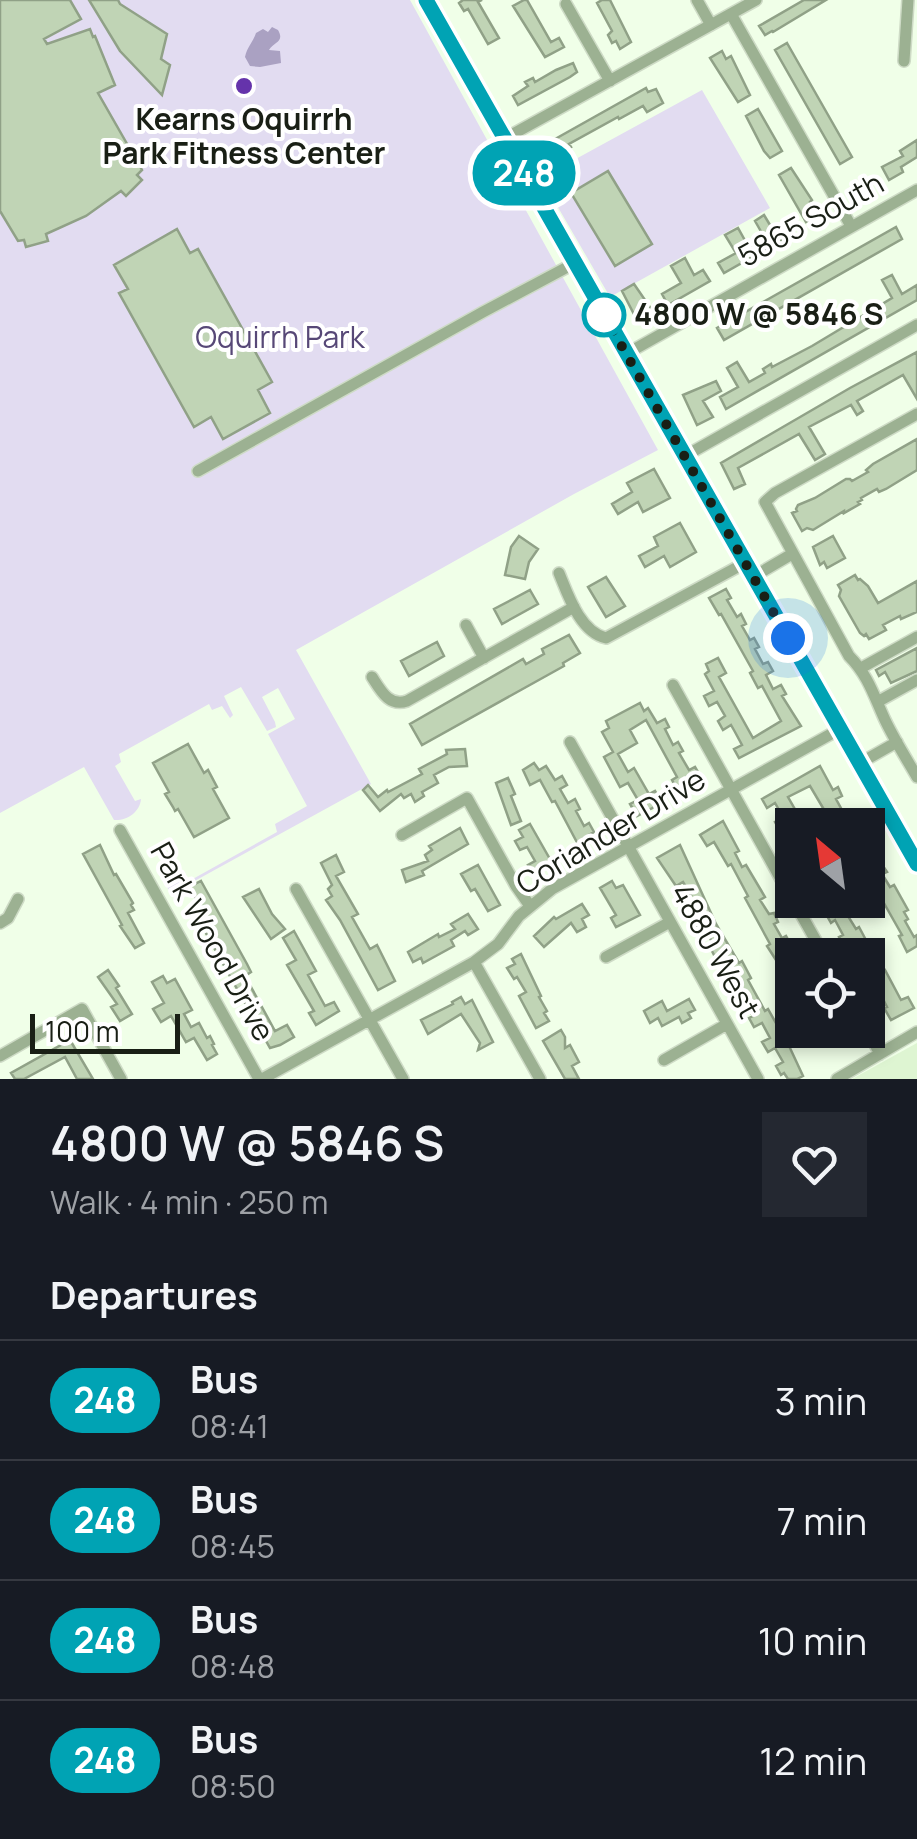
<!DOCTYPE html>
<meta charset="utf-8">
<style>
:root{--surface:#171b24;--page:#242831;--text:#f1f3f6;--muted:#9ea1a6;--line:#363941}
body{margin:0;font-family:Manrope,sans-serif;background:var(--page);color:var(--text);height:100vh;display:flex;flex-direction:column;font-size:38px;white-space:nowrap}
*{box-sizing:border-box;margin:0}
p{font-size:32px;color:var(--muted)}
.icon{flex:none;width:55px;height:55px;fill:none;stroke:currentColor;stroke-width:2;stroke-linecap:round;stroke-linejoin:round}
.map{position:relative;height:1079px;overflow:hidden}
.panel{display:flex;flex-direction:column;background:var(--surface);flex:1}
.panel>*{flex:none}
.badge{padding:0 20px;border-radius:32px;font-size:35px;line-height:65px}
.needle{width:65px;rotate:331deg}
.buttons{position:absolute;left:775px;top:808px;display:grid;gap:20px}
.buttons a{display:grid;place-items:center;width:110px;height:110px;border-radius:0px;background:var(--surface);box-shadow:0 5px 15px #0003;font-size:50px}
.scale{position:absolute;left:30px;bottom:25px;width:150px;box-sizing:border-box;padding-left:10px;border:5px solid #191f15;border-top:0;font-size:28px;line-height:35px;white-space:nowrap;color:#191f15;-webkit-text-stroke:8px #fff;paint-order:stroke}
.you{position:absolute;width:50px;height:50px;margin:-25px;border:8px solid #fff;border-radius:50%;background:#1a73e8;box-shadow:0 0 0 15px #1a73e833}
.map>.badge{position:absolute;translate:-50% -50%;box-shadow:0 0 0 5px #fff}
h2{padding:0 50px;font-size:38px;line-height:90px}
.round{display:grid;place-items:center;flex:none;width:105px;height:105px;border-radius:0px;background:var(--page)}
.head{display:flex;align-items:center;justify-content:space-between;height:170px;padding:0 50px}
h1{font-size:48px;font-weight:600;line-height:75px}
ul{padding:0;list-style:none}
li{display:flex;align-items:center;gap:30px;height:120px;padding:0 50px;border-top:2px solid var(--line)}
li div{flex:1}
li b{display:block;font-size:38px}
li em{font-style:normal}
li .badge{min-width:110px;font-weight:700;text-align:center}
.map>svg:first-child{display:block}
.built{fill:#def5d2}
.green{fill:#e2dcf1}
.water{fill:#aaa1c2}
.building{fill:#c0d4b5;stroke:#90a187;stroke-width:2.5}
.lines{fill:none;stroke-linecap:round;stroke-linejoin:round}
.street-casing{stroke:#cedbc6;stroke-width:14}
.secondary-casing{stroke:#cedbc6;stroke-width:18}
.street{stroke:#9cb192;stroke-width:11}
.secondary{stroke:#708d60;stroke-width:15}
.line-casing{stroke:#fff;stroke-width:22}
.line{stroke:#00a3b4;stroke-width:15}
.walk{stroke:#191f15;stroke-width:10;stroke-dasharray:0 18}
.poi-dot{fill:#6533ab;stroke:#fff;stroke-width:4}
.stop-dot{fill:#fff;stroke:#00a3b4;stroke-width:5}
.labels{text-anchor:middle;stroke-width:8;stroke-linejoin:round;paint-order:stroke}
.poi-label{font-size:30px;font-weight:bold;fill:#191f15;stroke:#fff}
.street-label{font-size:30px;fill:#191f15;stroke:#fff}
.stop-label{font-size:30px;font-weight:bold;fill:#191f15;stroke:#fff;text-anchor:start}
.park-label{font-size:30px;fill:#574877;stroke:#fff}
</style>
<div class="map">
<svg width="917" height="1079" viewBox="0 0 917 1079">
<rect width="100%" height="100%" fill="#f0ffe8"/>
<path class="built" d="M917 1043V1079H852Z"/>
<path class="green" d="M0 0H410L658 450 574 494 296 650 371 784 171 894 166 885 177 879 182 885 277 832 275 824 307 806 268 734 295 719 278 688 262 697 275 722 276 727 267 731 241 687 224 696 233 715 230 718 222 706 212 710 209 704 119 754 121 762 115 766 135 801 141 799C140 812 127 821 114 820L84 767 0 813Z
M702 90 770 208 610 297 541 178Z"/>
<path class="water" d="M272 27 278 30C285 42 274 42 269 50L280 51 281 63 260 67 250 66 245 57C247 47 253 42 256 33L263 29 268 32Z"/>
<path class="building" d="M0 0H70L81 19 44 39 47 44 90 29 93 37 95 36 115 85 98 93 142 170 137 175 142 180 126 196 121 191 86 216 46 234 48 241 26 247 24 240 18 241 0 211Z
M89 0H118L120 4 167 34 161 59 170 65 162 95 120 51Z
M463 0H482L478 2 499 38 488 44 468 9 464 11 459 3Z
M524 0H527L551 42 559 38 564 47 545 57 513 6Z
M602 0H610L631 42 620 49 616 41 612 43 608 35 612 31 597 3Z
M804 0H826L773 32 772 31 765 35 759 26Z
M787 43 852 157 840 164 775 50Z
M722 51 726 59 731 56 750 95 738 102 710 58Z
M573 63 577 72 570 77 518 105 513 96 528 86 525 82 533 78 535 82 556 70Z
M646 88 648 92 656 89 663 103 647 112 643 106 619 119 618 117 569 144 571 147 555 155 554 153 546 157 541 148 548 143Z
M758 109 782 151 770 158 764 151 746 116Z
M917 140V157L901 167 903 172 889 180 882 167 903 156 900 151Z
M791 168 812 200 810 202 818 215 806 222 779 175Z
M608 171 652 244 615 266 571 193Z
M764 215 773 230 786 222 793 234 724 273 718 263 736 253 725 235 738 228 747 244 763 235 755 221Z
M896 227 902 239 724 340 717 328Z
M177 229 190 253 198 249 272 382 258 390 270 413 223 439 211 417 194 427 119 293 128 289 114 265Z
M685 258 694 275 703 270 710 281 668 305 662 294 681 283 671 266Z
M892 275 902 294 917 285V300L726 409 720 397 738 387 727 368 737 362 749 382 765 373 763 369 771 364 772 367 812 346 892 298 882 280Z
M634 284 654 313 638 322 622 291Z
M917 352V399L903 375 857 401 863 411 857 415 851 405 809 427 825 454 815 460 799 434 738 468 745 484 734 489 721 463 850 388Z
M716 381 721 391 703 401 713 417 697 425 683 395Z
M917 439V470L886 489 879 492 877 489 861 498 862 500 858 502 860 504 844 513V511L813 530 807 528 802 531 792 513 797 511 796 509 798 505 815 498 846 479H850L852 481 868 472 866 470 873 464Z
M654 469 670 498 643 512 638 502 618 514 612 504 632 492 627 483Z
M680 523 696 552 670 567 664 556 645 567 639 556 658 546 654 537Z
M519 536 538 549 529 562 525 579 505 575 511 547Z
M833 536 845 558 827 568 824 562 820 565 813 547Z
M855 575 858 580 860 579 868 586 878 603 917 581V612L901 619 900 616 883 625 886 630 869 639 866 634 864 636 860 633 839 596 841 590 838 585Z
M606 577 625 606 606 617 588 587Z
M726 589 731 598 727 600 737 617 741 614 746 624 742 626 750 640 754 638 759 647 755 649 763 664 768 662 773 671 766 675 773 689 781 685 786 694 782 696 801 726 739 758 734 749 742 745 735 732 731 725 723 730 718 721 725 716 717 702 709 706 704 696 714 691 705 674 709 671 706 664 718 658 726 673 719 677 753 738 781 721 762 686 758 688 750 673 753 671 721 614 719 615 709 598Z
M530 590 538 604 502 624 494 609Z
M569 635 580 653 563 663 564 666 422 745 410 724 523 659 526 664 544 654 542 649Z
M437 642 444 656 409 676 401 661Z
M917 648V671L891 683 885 672 879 676 876 670Z
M640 703 644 711 648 708 657 723 665 719 669 727 665 729 673 745 678 742 683 751 679 753 689 770 695 767 702 779 678 791 672 780 677 777 646 720 630 730 637 743 618 754 628 772 634 768 649 794 655 791 662 803 637 816 630 804 638 800 628 783 620 787 604 757 613 752 602 732 609 728 606 721Z
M188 744 204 773 208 770 217 787 213 789 229 818 194 837 178 809 175 811 173 807 165 794 169 792 153 763Z
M465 749 467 766 449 767 434 775 438 783 422 792 424 796 415 802 411 794 404 798 401 794 380 811 363 790 368 785 378 797 387 790 388 792 422 774 419 769 447 754 446 750Z
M534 763 539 770 546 766 555 780 562 776 567 785 560 789 568 803 575 799 580 809 576 811 584 826 589 823 594 832 587 836 591 842 580 848 555 801 552 802 540 780 530 785 523 770Z
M820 766 833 790 838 787 842 796 836 799 847 819 855 815 860 825H835L828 812 826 813 810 786 788 797 804 825H792V853L775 822 783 817 775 803 767 808 762 799Z
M508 778 515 794 511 796 521 821 511 825 496 783Z
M723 821 739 851 735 853 742 867 746 865 765 897 760 900 769 914 774 913 778 922 774 924 782 938 786 936 791 945 784 949 792 965V985L767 946 770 944 745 898 748 896 731 864 728 866 714 842 707 846 700 835Z
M530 824 551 861 550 865 534 874 528 865 535 861 527 847 520 850 515 841 523 837 519 830Z
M460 828 468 844 422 871 424 875 406 882 402 870 428 861 425 855 432 850 429 846Z
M100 845 114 875 116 874 133 903 131 905 134 910 128 913 144 943 135 948 120 926 122 925 83 854Z
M680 845 716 924 739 963 742 961 751 978 748 980 765 1011 768 1009 790 1048 803 1076 797 1079H788L784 1073 781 1075 776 1066 783 1062 775 1048 768 1052 762 1042 770 1038 762 1023 754 1027 749 1018 753 1016 745 1003 741 1005 735 995 743 990 735 976 728 980 723 972 728 969 720 954 715 957 710 947 714 945 705 930 701 932 696 924 701 921 693 906 688 909 683 900 691 895 683 882 676 886 657 858Z
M868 847 878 865 881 863 887 872 882 874 890 887 894 885 908 910 904 912 908 919 905 921 914 937 917 935V946L907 952 899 936 902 935 868 875Z
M336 855 344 872 336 876 358 914 352 917 370 949 377 945 395 981 378 990 340 920 326 900 332 896 328 889 332 885 321 863Z
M478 865 500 905 488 911 475 889 471 891 461 874Z
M201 881 247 964 251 972 245 976 275 1031 287 1025 294 1037 280 1045 270 1048 203 928 210 924 189 887Z
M612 881 616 888 623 885 640 915 616 927 611 918 616 915 600 888Z
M259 889 272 914 285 929 271 939 243 897Z
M828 900H838L856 929 859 927 867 942 862 945 867 955H859L852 942 844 946 839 937 843 935 835 920 831 923 826 914 833 909Z
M582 904 589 915 582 919 586 927 577 932 571 923 544 947 534 936 554 917 556 919Z
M468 914 478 929 468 935 465 931 451 940 454 946 423 963 421 958 413 962 408 952 438 934 439 937 455 929 451 924Z
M294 931 316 971 308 975 325 1006 334 1002 339 1011 316 1025 309 1013 314 1011 287 965 296 960 283 938Z
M521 954 541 996 539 997 547 1011 544 1013 549 1021 536 1028 519 996 526 992 517 977 514 979 507 968 515 964 512 959Z
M868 954 878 974 885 970 901 1000 908 997 914 1008 891 1020 884 1008 887 1007 879 991 871 994 868 988Z
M108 970 119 986 116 988 132 1014 120 1021 111 1007 117 1004 98 977Z
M163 976 167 983 175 979 192 1010 184 1014 191 1027 199 1023 207 1038 210 1036 214 1044 212 1045 217 1054 207 1060 194 1038 186 1042 171 1016 161 1022 153 1009 164 1003 152 982Z
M461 997 465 1004 472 1000 493 1042 478 1050 480 1043 461 1014 428 1034 421 1020 453 1004 452 1002Z
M689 999 695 1010 688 1013 691 1018 682 1023 679 1017 662 1026 658 1018 650 1023 644 1011 662 1001 667 1011Z
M561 1030 565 1037V1048L570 1045 579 1062 572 1066 579 1079H565L543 1041Z
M70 1040 93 1079H77L65 1057 24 1079H15L11 1073Z"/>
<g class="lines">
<g class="street-casing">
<path id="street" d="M697 0 711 25
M566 4 610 81
M731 14 851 226
M904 61 908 0
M504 139 756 0
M626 354 917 190
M917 414 775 493 765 502 849 656C868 675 874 696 885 720 894 739 906 758 917 777
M685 456 917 325
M198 471 483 312 575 263
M559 573C568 595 580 632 606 638L745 563
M753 577 792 554
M466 625 484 658
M861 668 917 637
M372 677C381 691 389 707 407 701L574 607
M673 685 792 899
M879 701 917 680
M570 742 758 1079
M860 763 897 742
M120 830 259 1079
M402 835 467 798 516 886 530 906
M296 889 403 1079
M793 900 824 955
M0 923 8 918 18 899
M606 957 670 922
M474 962 540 1079
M867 1030 880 1054
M0 1056 82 1009 121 1079
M664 1060 727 1024
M262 1079 474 962 498 944 519 916 552 889 840 729
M837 1079 917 1032"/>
</g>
<g class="secondary-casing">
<path id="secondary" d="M426 0 917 864"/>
</g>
<use href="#street" class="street"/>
<use href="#secondary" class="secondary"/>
</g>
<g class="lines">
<g class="line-casing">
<path id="line" d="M426 0 917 864"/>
</g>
<use href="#line" class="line"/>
<path class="walk" d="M604 315 788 638"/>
</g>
<circle class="poi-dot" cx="244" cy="86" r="10"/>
<circle class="stop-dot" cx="604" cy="315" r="20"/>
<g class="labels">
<g class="poi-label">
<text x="244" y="130">Kearns Oquirrh<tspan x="244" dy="34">Park Fitness Center</tspan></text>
</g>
<g class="street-label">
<text transform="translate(811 220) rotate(-29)" y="10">5865 South</text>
<text transform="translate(611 832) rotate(-31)" y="10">Coriander Drive</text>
<text transform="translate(212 942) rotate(61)" y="10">Park Wood Drive</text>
<text transform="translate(715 951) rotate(61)" y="10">4880 West</text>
</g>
<g class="stop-label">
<text x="634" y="325">4800 W @ 5846 S</text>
</g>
<g class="park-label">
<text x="280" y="348">Oquirrh Park</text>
</g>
</g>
</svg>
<div class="buttons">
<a><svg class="needle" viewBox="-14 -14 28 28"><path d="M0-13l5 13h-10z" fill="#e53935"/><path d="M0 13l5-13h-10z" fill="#9ea1a6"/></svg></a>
<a><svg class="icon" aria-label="locate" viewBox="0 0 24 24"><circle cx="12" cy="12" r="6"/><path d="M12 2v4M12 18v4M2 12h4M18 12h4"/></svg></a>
</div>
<div class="scale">100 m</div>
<div class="you" style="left:788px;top:638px"></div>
<b class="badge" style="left:524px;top:173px;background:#00a3b4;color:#fff">248</b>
</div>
<section class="panel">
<div class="head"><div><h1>4800 W @ 5846 S</h1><p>Walk · 4 min · 250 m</p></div><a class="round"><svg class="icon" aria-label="heart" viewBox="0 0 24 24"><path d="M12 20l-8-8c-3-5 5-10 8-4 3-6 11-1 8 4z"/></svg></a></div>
<h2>Departures</h2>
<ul>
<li><span class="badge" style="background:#00a3b4;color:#fff">248</span><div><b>Bus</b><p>08:41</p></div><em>3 min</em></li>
<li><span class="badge" style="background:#00a3b4;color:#fff">248</span><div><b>Bus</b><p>08:45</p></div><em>7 min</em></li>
<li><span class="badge" style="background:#00a3b4;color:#fff">248</span><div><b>Bus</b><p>08:48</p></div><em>10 min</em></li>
<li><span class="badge" style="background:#00a3b4;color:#fff">248</span><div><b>Bus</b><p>08:50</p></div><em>12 min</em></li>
</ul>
</section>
